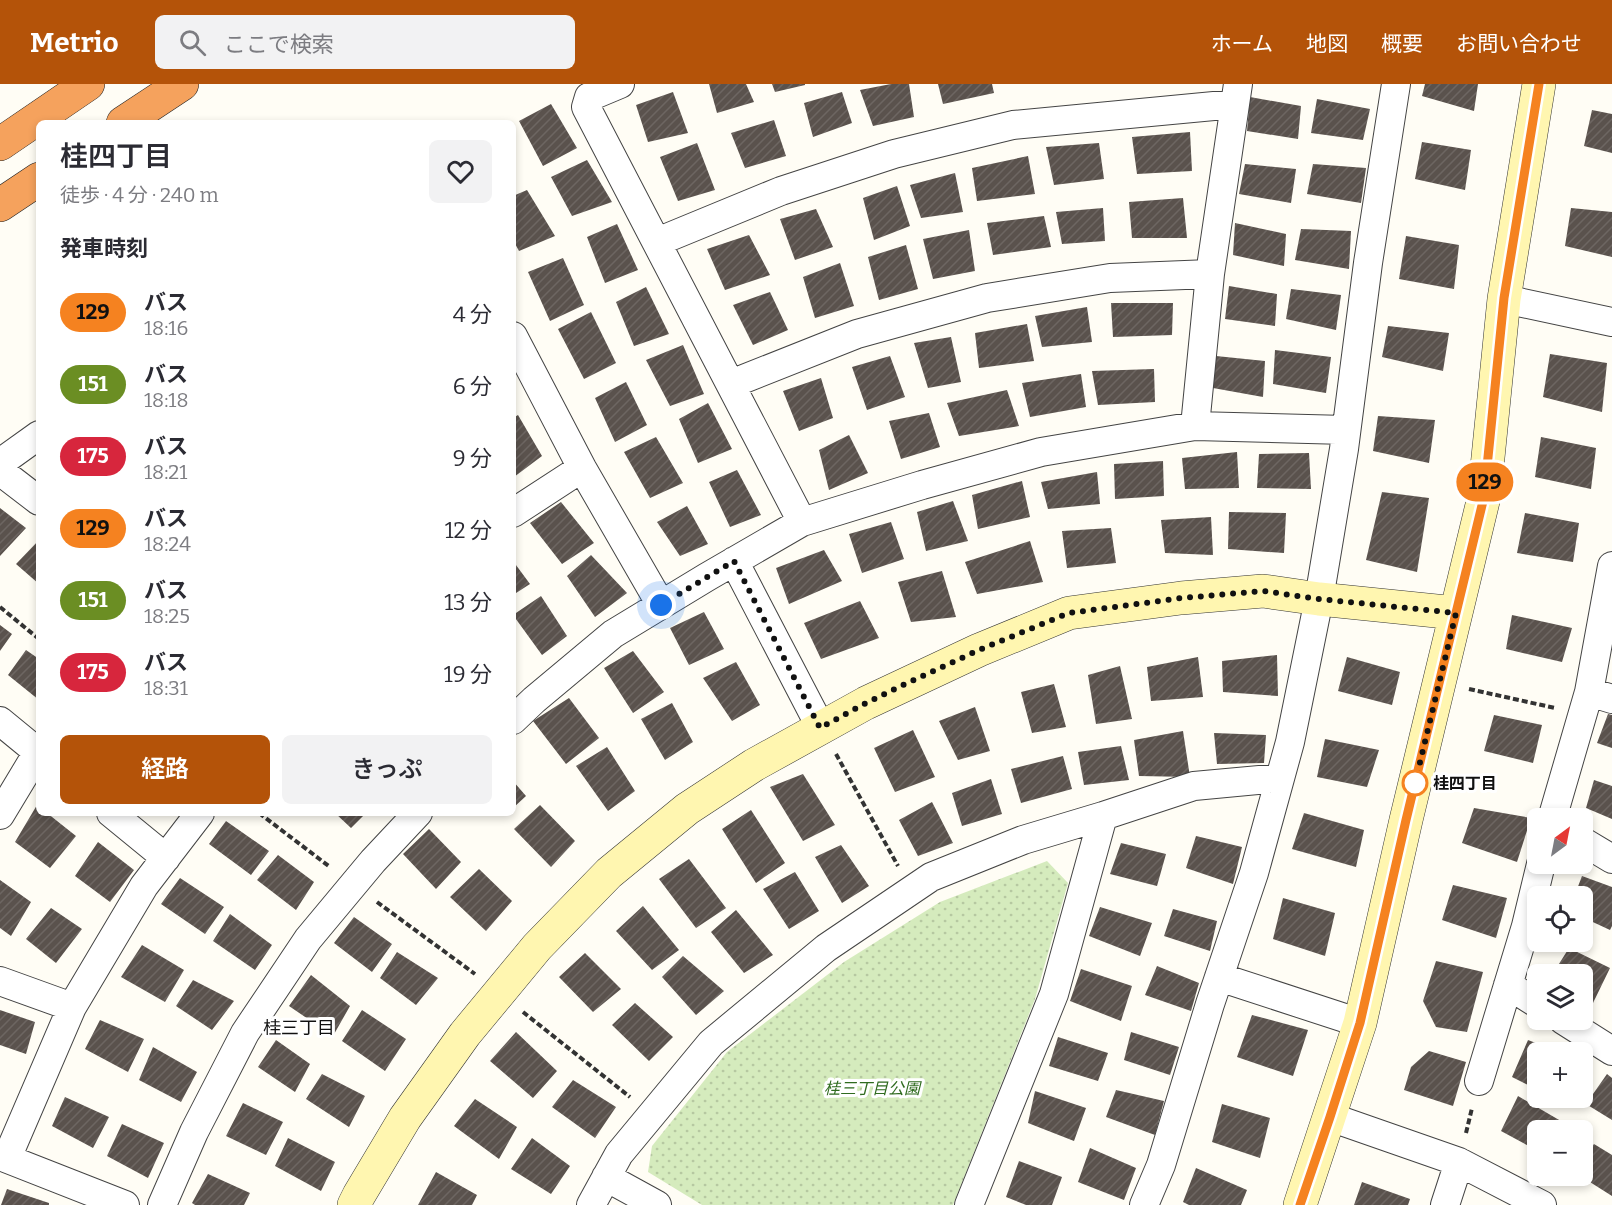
<!DOCTYPE html>
<html lang="ja">
<meta charset="utf-8">
<style>
:root{--surface:#fff;--page:#f2f2f3;--text:#2b2b33;--muted:#7c7c81;--accent:#b45309}
body{margin:0;font-family:Bitter,"Noto Sans JP",serif;background:var(--page);color:var(--text);height:100vh;display:flex;flex-direction:column;font-size:22px;white-space:nowrap}
*{box-sizing:border-box;margin:0}
p{font-size:20px;color:var(--muted)}
.icon{flex:none;width:33px;height:33px;fill:none;stroke:currentColor;stroke-width:2;stroke-linecap:round;stroke-linejoin:round}
.map{position:relative;flex:1;overflow:hidden}
.details{position:absolute;left:36px;top:36px;width:480px;height:696px;display:flex;flex-direction:column;background:var(--surface);border-radius:9px;box-shadow:0 3px 9px #0003}
.details>*{flex:none}
.badge{padding:0 12px;border-radius:20px;font-size:21px;line-height:39px}
.needle{width:39px;rotate:32deg}
.tools{position:absolute;left:1527px;top:724px;display:grid;gap:12px}
.tools a{display:grid;place-items:center;width:66px;height:66px;border-radius:9px;background:var(--surface);box-shadow:0 3px 9px #0003;font-size:30px}
.you{position:absolute;width:30px;height:30px;margin:-15px;border:4px solid #fff;border-radius:50%;background:#1a73e8;box-shadow:0 0 0 9px #1a73e833}
.map>.badge{position:absolute;translate:-50% -50%;box-shadow:0 0 0 3px #fff}
h2{padding:0 24px;font-size:22px;line-height:54px}
.round{display:grid;place-items:center;flex:none;width:63px;height:63px;border-radius:9px;background:var(--page)}
.summary{display:flex;align-items:center;justify-content:space-between;height:102px;padding:0 24px}
h1{font-size:28px;font-weight:600;line-height:45px}
.button{display:flex;gap:12px;margin-top:auto;padding:12px 24px}
.button a{flex:1;height:69px;border-radius:9px;background:var(--accent);color:#fff;font-size:24px;font-weight:600;line-height:69px;text-align:center}
.button a+a{background:var(--page);color:var(--text)}
ul{padding:0;list-style:none}
li{display:flex;align-items:center;gap:18px;height:72px;padding:0 24px}
li div{flex:1}
li b{display:block;font-size:22px}
li em{font-style:normal}
li .badge{min-width:66px;font-weight:700;text-align:center}
header{display:flex;align-items:center;gap:36px;box-sizing:border-box;height:84px;padding:0 30px;background:var(--accent);color:#fff}
header strong{font-size:28px}
nav{display:flex;gap:33px;margin-inline-start:auto;font-size:21px}
.search{width:420px;height:54px;background:var(--page);display:flex;align-items:center;gap:15px;box-sizing:border-box;padding:0 21px;border-radius:9px;color:var(--muted);font-size:22px}
.map>svg:first-child{display:block}
.park{fill:url(#park-dots)}
.building{fill:url(#building-hatch)}
.lines{fill:none;stroke-linecap:round;stroke-linejoin:round}
.street-casing{stroke:#444;stroke-width:30}
.secondary-casing{stroke:#333;stroke-width:34}
.highway-casing{stroke:#222;stroke-width:34}
.path{stroke:#333;stroke-width:4;stroke-dasharray:6 3;stroke-linecap:butt}
.street{stroke:#fff;stroke-width:28}
.secondary{stroke:#fff6b0;stroke-width:33}
.highway{stroke:#f5a25d;stroke-width:33}
.line-casing{stroke:#fff;stroke-width:14}
.line{stroke:#f58220;stroke-width:9}
.walk{stroke:#111;stroke-width:6;stroke-dasharray:0 10.8}
.stop-dot{fill:#fff;stroke:#f58220;stroke-width:3}
.labels{text-anchor:middle;stroke-width:6;stroke-linejoin:round;paint-order:stroke}
.stop-label{font-size:16px;font-weight:bold;fill:#111;stroke:#fff;text-anchor:start}
.park-label{font-size:16px;font-style:italic;fill:#2f6b1f;stroke:#fff}
.neighbourhood-label{font-size:18px;fill:#111;stroke:#fff}
</style>
<header>
<strong>Metrio</strong>
<div class="search"><svg class="icon" aria-label="search" viewBox="0 0 24 24"><circle cx="10" cy="10" r="6"/><path d="M15 15l6 6"/></svg>ここで検索</div>
<nav><a>ホーム</a><a>地図</a><a>概要</a><a>お問い合わせ</a></nav>
</header>
<div class="map">
<svg width="1612" height="1121" viewBox="0 0 1612 1121">
<defs>
<pattern id="park-dots" width="8" height="8" patternUnits="userSpaceOnUse" patternTransform="scale(1.5)"><rect width="8" height="8" fill="#d5ebbd"/><path d="M2 2h.1M6 6h.1" fill="none" stroke="#b6c8a1" stroke-width="1.8" stroke-linecap="round"/></pattern>
<pattern id="building-hatch" width="6" height="6" patternUnits="userSpaceOnUse" patternTransform="scale(1.5)"><rect width="6" height="6" fill="#5a524d"/><path d="M-1 1l2-2M0 6l6-6M5 7l2-2" fill="none" stroke="#6d6662"/></pattern>
</defs>
<rect width="100%" height="100%" fill="#fffdf5"/>
<path class="park" d="M1047 777 1068 799 1035 915 953 1121H702L648 1088 652 1062 727 968 844 878 940 818Z"/>
<path class="building" d="M709 0H746L754 18 717 29Z
M772 0H805V1L775 8Z
M891 0H909L914 33 873 42 860 6Z
M938 0H992L994 9 943 20Z
M1425 0H1478L1474 27 1422 12Z
M673 8 688 49 648 58 636 21Z
M842 8 852 39 813 53 804 19Z
M1250 13 1301 22 1298 55 1247 47Z
M1317 15 1370 25 1363 56 1311 49Z
M551 20 577 64 543 82 519 37Z
M1592 26 1612 30V69L1584 62Z
M774 36 786 72 745 84 731 49Z
M1190 48 1192 87 1137 90 1132 53Z
M1422 58 1471 66 1465 106 1415 95Z
M697 59 715 106 678 117 660 73Z
M1099 59 1104 95 1054 101 1046 63Z
M1028 72 1035 110 977 117 972 84Z
M587 76 612 118 572 132 551 93Z
M1245 80 1296 85 1291 119 1239 110Z
M1313 80 1366 84 1361 119 1307 110Z
M955 89 963 128 921 134 910 101Z
M897 102 910 142 874 156 863 114Z
M527 106 555 152 519 167 513 156V112Z
M1183 114 1187 154H1132L1129 118Z
M1103 124 1105 157 1062 160 1056 128Z
M1571 124 1612 128V173L1565 162Z
M816 125 833 163 795 176 780 135Z
M1044 132 1051 163 993 171 987 139Z
M1235 139 1286 150 1284 182 1233 171Z
M617 140 638 186 605 199 587 153Z
M1301 145 1351 147 1349 185 1295 176Z
M969 146 975 187 933 195 923 155Z
M749 151 770 191 725 206 707 165Z
M1406 152 1459 161 1454 205 1399 195Z
M906 161 918 205 879 216 868 173Z
M563 174 584 221 550 237 528 188Z
M840 179 854 222 815 234 803 193Z
M1229 202 1277 210 1275 242 1225 235Z
M646 203 669 250 634 262 616 218Z
M1291 205 1341 211 1336 246 1286 235Z
M770 208 788 246 753 261 733 221Z
M1111 219H1173L1172 251 1113 253Z
M1087 223 1092 258 1042 263 1035 232Z
M591 228 616 279 584 295 558 245Z
M1027 240 1034 277 979 284 975 249Z
M1388 242 1449 249 1443 287 1382 273Z
M951 253 961 298 928 304 914 259Z
M683 261 704 310 670 322 646 276Z
M1275 266 1331 273 1326 309 1273 300Z
M1550 270 1607 279 1602 328 1543 313Z
M890 272 905 313 867 326 852 283Z
M1216 272 1265 277 1263 313 1213 304Z
M1154 285 1155 318 1098 321 1092 287Z
M1081 290 1086 323 1030 333 1022 299Z
M821 294 833 334 799 347 783 307Z
M626 298 647 341 615 358 595 314Z
M1007 306 1019 342 959 352 947 319Z
M708 319 732 365 698 379 679 335Z
M929 329 940 363 901 375 889 337Z
M518 331 542 372 514 393 513 391V334Z
M1378 332 1435 336 1429 379 1373 367Z
M849 351 868 389 829 406 819 366Z
M656 353 683 399 650 414 624 368Z
M1541 353 1596 364 1591 405 1535 393Z
M1237 368 1239 404 1185 405 1182 374Z
M1309 369 1311 405 1257 404 1259 370Z
M1163 377 1164 412 1115 415 1114 380Z
M737 386 761 431 730 443 709 398Z
M1097 388 1100 420 1048 425 1041 398Z
M1022 397 1030 433 978 445 972 411Z
M1382 408 1429 414 1417 488 1366 476Z
M953 417 968 457 926 467 917 428Z
M561 418 594 459 562 480 530 439Z
M687 422 708 460 680 472 657 438Z
M0 424 26 444 0 472Z
M1229 428 1286 429 1284 469 1228 465Z
M1525 429 1579 439 1573 478 1517 469Z
M1211 433 1213 471 1165 469 1161 436Z
M891 438 904 475 862 489 849 450Z
M1111 444 1116 479 1067 484 1062 447Z
M39 456V500L16 480Z
M1030 457 1043 498 977 510 965 478Z
M824 466 842 497 789 520 776 484Z
M591 471 627 509 595 533 567 492Z
M513 477 530 500 513 511Z
M942 487 956 533 911 538 898 498Z
M541 512 567 552 542 571 513 531Z
M860 517 879 554 821 575 804 539Z
M704 528 724 565 689 581 670 544Z
M1512 531 1572 544 1562 578 1506 565Z
M0 541 12 550 0 567Z
M26 566 39 575V616L8 591Z
M633 567 664 608 633 629 604 584Z
M1277 571 1278 612 1223 608 1222 577Z
M1198 573 1203 613 1151 617 1147 583Z
M1347 573 1400 588 1392 621 1338 607Z
M736 578 760 621 732 637 703 594Z
M1120 582 1132 635 1096 640 1088 591Z
M1054 600 1066 643 1032 649 1021 608Z
M569 614 599 654 566 680 533 637Z
M672 619 693 658 665 676 641 635Z
M975 623 990 667 958 676 939 637Z
M1608 630 1612 631V664L1597 659Z
M1494 631 1542 641 1533 679 1484 667Z
M913 646 935 693 895 708 874 664Z
M1183 647 1190 693 1139 692 1134 656Z
M1214 649 1266 651 1264 679 1217 680Z
M1325 655 1379 666 1367 703 1317 693Z
M1121 662 1129 696 1084 701 1078 668Z
M607 663 635 707 608 727 576 682Z
M1063 672 1072 705 1021 719 1011 685Z
M803 690 835 741 803 757 770 703Z
M991 695 1002 730 962 742 952 709Z
M1594 696 1612 702V735L1586 724Z
M513 697 526 712 513 724Z
M932 718 953 759 918 772 899 736Z
M37 721 39 723V729H47L76 752 50 784 15 758Z
M540 721 575 757 551 783 514 745Z
M1474 724 1531 734 1517 778 1462 759Z
M751 726 785 779 756 799 722 745Z
M335 729H366L351 744Z
M1304 729 1364 746 1356 783 1292 765Z
M226 737 269 767 251 791 209 760Z
M429 745 461 778 436 805 403 770Z
M1196 752 1242 763 1233 800 1186 784Z
M98 758 134 786 110 818 75 792Z
M1121 759 1166 770 1157 802 1110 790Z
M841 761 869 802 842 819 815 773Z
M278 771 314 798 296 826 257 796Z
M689 775 726 824 696 844 659 795Z
M479 785 512 817 486 847 450 813Z
M795 788 819 827 789 845 763 805Z
M1582 792 1612 803V842L1610 846 1582 833V813H1574Z
M180 794 224 823 205 850 161 820Z
M0 796 31 818 11 852 0 844Z
M1453 801 1507 814 1496 854 1442 836Z
M1283 814 1335 829 1325 872 1273 855Z
M643 822 679 866 652 886 616 847Z
M1100 823 1152 839 1140 872 1089 852Z
M51 824 82 845 56 879 26 855Z
M1173 825 1217 837 1210 867 1164 852Z
M736 826 773 871 744 889 711 848Z
M230 830 272 861 255 886 213 857Z
M354 833 392 860 372 888 334 859Z
M142 861 184 886 165 918 121 893Z
M1569 864 1610 884 1593 919 1582 913V891H1552Z
M397 868 438 894 416 921 380 894Z
M585 869 621 905 593 928 559 893Z
M683 872 724 907 696 931 662 893Z
M1436 877 1483 888 1467 948 1436 943 1423 917Z
M1157 882 1199 899 1191 927 1145 911Z
M1081 885 1132 902 1121 937 1070 917Z
M311 891 350 922 333 952 289 922Z
M193 896 234 917 212 946 176 922Z
M635 919 673 953 649 977 612 941Z
M0 926 35 938 26 970 0 961Z
M362 926 406 955 385 987 342 957Z
M1252 931 1308 946 1293 992 1237 973Z
M100 936 144 955 128 988 85 965Z
M516 948 557 987 533 1014 490 977Z
M1131 948 1179 963 1170 991 1124 976Z
M1058 953 1108 969 1098 997 1049 982Z
M276 956 310 980 295 1008 258 983Z
M1528 956 1562 969H1538V1006L1512 993Z
M153 963 197 988 181 1018 139 996Z
M1429 967 1466 978 1453 1022 1404 1006 1411 983Z
M322 990 365 1012 349 1043 306 1015Z
M1607 990 1612 994V1036L1586 1020Z
M573 996 616 1023 595 1054 552 1023Z
M1116 1006 1164 1017 1155 1051 1106 1033Z
M1035 1007 1086 1024 1074 1057 1028 1039Z
M1518 1012 1566 1040 1563 1047H1538V1067L1501 1047Z
M65 1013 109 1033 93 1064 52 1042Z
M475 1015 517 1043 499 1075 454 1042Z
M243 1019 283 1038 266 1071 226 1052Z
M1222 1020 1270 1034 1260 1074 1212 1058Z
M122 1040 164 1059 148 1094 107 1072Z
M288 1054 335 1078 321 1107 275 1082Z
M532 1054 570 1082 551 1110 511 1085Z
M1594 1060 1612 1071V1112L1582 1093V1075Z
M1090 1064 1136 1084 1124 1116 1078 1098Z
M1019 1077 1062 1093 1052 1121H1026L1006 1113Z
M1196 1084 1247 1106 1241 1121H1189L1183 1118Z
M436 1088 477 1111 472 1121H418Z
M208 1090 250 1109 244 1121H195L192 1119Z
M1362 1098 1410 1115 1408 1121H1354Z
M7 1105 49 1119V1121H1Z"/>
<g class="lines">
<g class="street-casing">
<path id="street" d="M620 0 589 13 586 23 802 438
M657 158 781 107 894 70 1013 41 1235 20
M1504 215 1612 238
M513 252 582 384 661 521
M731 300 857 250 987 214 1110 194 1210 190
M1195 342 1210 190 1238 0
M0 379 39 351
M0 387 39 417
M513 429 582 384
M734 477 821 644
M1589 608 1612 615
M513 636 534 616 613 550 707 493 802 438 922 401 1041 368 1195 342 1346 346
M0 637 39 669
M111 729 166 774
M0 731 38 668
M1552 735 1589 608 1612 482
M1582 757 1612 775
M1219 893 1360 939
M0 897 72 923
M1508 901 1538 920
M1563 936 1612 967
M1479 997 1526 842 1541 780
M1330 1033 1459 1078 1542 1121
M0 1072 125 1121
M7 1074 72 923 144 802 200 729
M606 1093 657 1121
M162 1121 194 1048 245 949 308 855 373 777 418 729
M591 1121 619 1070 711 959 826 864 931 793 1023 756 1103 732 1194 702 1280 694
M969 1121 1054 910 1103 732
M1144 1121 1161 1081 1210 920 1254 789 1290 658 1319 515 1344 365 1368 179 1396 0
M1445 1121 1459 1078"/>
</g>
<g class="secondary-casing">
<path id="secondary" d="M354 1121 359 1111 405 1034 465 950 537 863 609 789 687 725 754 681 866 619 979 566 1069 529 1181 514 1263 507 1319 515 1456 529
M1300 1121 1360 939 1406 736 1484 413 1504 215 1539 0"/>
</g>
<g class="highway-casing">
<path id="highway" d="M123 39 182 0
M0 60 88 0
M0 121 39 95"/>
</g>
<path class="path" d="M0 523 39 555
M1469 605 1555 624
M836 670 898 782
M259 729 330 783
M377 818 475 890
M523 928 630 1013
M1466 1049 1472 1024"/>
<use href="#street" class="street"/>
<use href="#secondary" class="secondary"/>
<use href="#highway" class="highway"/>
</g>
<g class="lines">
<g class="line-casing">
<path id="line" d="M1300 1121 1330 1033 1360 939 1406 736 1484 413 1504 214 1539 0"/>
</g>
<use href="#line" class="line"/>
<path class="walk" d="M661 521 734 477 820 644 866 619 903 601 979 566 1069 529 1182 514 1263 507 1319 515 1456 529 1415 699"/>
</g>
<circle class="stop-dot" cx="1415" cy="699" r="12"/>
<g class="labels">
<g class="stop-label">
<text x="1433" y="705">桂四丁目</text>
</g>
<g class="park-label">
<text x="872" y="1010">桂三丁目公園</text>
</g>
<g class="neighbourhood-label">
<text x="299" y="950">桂三丁目</text>
</g>
</g>
</svg>
<div class="tools">
<a><svg class="needle" viewBox="-14 -14 28 28"><path d="M0-13l5 13h-10z" fill="#e53935"/><path d="M0 13l5-13h-10z" fill="#7c7c81"/></svg></a>
<a><svg class="icon" aria-label="locate" viewBox="0 0 24 24"><circle cx="12" cy="12" r="6"/><path d="M12 2v4M12 18v4M2 12h4M18 12h4"/></svg></a>
<a><svg class="icon" aria-label="layers" viewBox="0 0 24 24"><path d="M12 4l9 5-9 5-9-5zM3 14l9 5 9-5"/></svg></a>
<a>+</a>
<a>−</a>
</div>
<div class="you" style="left:661px;top:521px"></div>
<b class="badge" style="left:1485px;top:398px;background:#f58220;color:#111">129</b>
<section class="details">
<div class="summary"><div><h1>桂四丁目</h1><p>徒歩 · 4 分 · 240 m</p></div><a class="round"><svg class="icon" aria-label="heart" viewBox="0 0 24 24"><path d="M12 20l-8-8c-3-5 5-10 8-4 3-6 11-1 8 4z"/></svg></a></div>
<h2>発車時刻</h2>
<ul>
<li><span class="badge" style="background:#f58220;color:#111">129</span><div><b>バス</b><p>18:16</p></div><em>4 分</em></li>
<li><span class="badge" style="background:#6b8e23;color:#fff">151</span><div><b>バス</b><p>18:18</p></div><em>6 分</em></li>
<li><span class="badge" style="background:#d7263d;color:#fff">175</span><div><b>バス</b><p>18:21</p></div><em>9 分</em></li>
<li><span class="badge" style="background:#f58220;color:#111">129</span><div><b>バス</b><p>18:24</p></div><em>12 分</em></li>
<li><span class="badge" style="background:#6b8e23;color:#fff">151</span><div><b>バス</b><p>18:25</p></div><em>13 分</em></li>
<li><span class="badge" style="background:#d7263d;color:#fff">175</span><div><b>バス</b><p>18:31</p></div><em>19 分</em></li>
</ul>
<div class="button"><a>経路</a><a>きっぷ</a></div>
</section>
</div>
